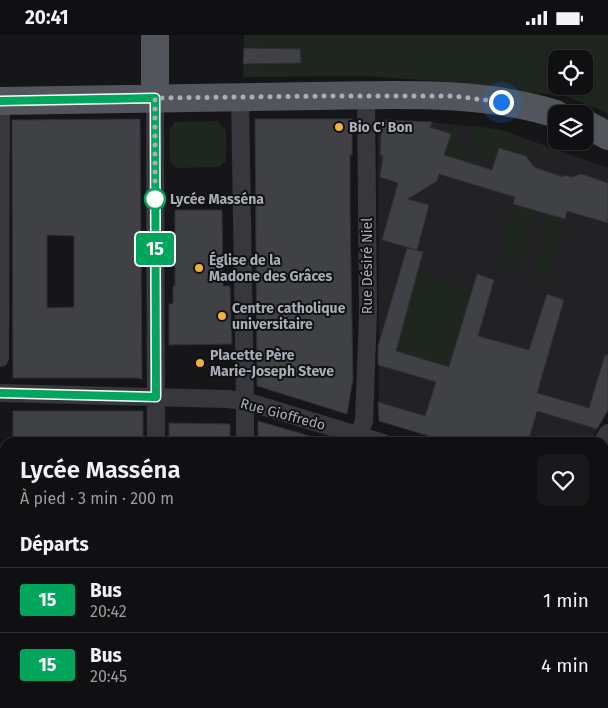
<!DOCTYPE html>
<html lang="fr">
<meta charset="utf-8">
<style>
:root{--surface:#101012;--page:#19191b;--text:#f1f3f6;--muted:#9c9d9f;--line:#303032}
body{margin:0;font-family:"Fira Sans",sans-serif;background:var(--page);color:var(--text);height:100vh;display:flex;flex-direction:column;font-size:19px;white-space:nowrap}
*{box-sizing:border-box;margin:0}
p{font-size:16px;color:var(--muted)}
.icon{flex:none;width:28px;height:28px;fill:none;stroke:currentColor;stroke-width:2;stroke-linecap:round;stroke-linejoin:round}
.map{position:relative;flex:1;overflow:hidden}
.panel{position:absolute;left:0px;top:402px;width:609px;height:271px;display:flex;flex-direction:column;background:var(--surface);border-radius:15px 15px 0 0;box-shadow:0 1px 4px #0004,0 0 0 1px var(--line)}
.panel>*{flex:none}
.badge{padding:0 10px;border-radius:4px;font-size:18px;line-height:32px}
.tools{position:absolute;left:548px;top:15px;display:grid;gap:10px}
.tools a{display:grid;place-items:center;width:45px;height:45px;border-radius:10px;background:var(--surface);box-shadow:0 1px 4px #0004,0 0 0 1px var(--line);font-size:25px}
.you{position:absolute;width:25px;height:25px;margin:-12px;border:4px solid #fff;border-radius:50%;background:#1a73e8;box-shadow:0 0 0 8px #1a73e833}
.map>.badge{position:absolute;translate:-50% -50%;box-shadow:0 0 0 2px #fff}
h2{padding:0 20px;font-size:19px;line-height:45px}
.round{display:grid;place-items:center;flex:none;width:52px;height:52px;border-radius:10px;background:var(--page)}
.headline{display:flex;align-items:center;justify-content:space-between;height:85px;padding:0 20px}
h1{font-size:24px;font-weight:600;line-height:38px}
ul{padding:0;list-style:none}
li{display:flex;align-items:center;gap:15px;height:65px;padding:0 20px;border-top:1px solid var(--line)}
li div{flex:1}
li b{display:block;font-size:19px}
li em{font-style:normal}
li .badge{min-width:55px;font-weight:700;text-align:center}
.status{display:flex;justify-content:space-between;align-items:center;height:35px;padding:0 25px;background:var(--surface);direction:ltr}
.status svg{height:14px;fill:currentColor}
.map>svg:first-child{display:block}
.built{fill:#222225}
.green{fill:#1e261f;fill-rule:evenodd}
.building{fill:#404145;stroke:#303034;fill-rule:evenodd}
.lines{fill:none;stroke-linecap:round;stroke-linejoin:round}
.minor{stroke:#37383d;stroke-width:18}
.tertiary{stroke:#37383d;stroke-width:22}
.primary{stroke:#53555c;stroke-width:28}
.line-casing{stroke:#fff;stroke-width:11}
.line{stroke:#00a65c;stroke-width:8}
.walk{stroke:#a8adb8;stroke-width:5;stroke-dasharray:0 9}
.poi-dot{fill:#f2b134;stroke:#111113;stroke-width:2}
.stop-dot{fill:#fff;stroke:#00a65c;stroke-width:2.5}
.labels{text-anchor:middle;stroke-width:4;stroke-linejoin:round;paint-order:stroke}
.poi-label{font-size:14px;font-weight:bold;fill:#a8adb8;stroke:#111113;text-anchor:start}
.stop-label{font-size:14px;font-weight:bold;fill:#a8adb8;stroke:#111113;text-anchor:start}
.street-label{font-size:14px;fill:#a8adb8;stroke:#111113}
</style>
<div class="status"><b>20:41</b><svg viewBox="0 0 49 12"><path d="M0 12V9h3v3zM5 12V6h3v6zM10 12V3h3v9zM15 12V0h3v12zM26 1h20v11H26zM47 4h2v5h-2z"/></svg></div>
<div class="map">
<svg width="608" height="673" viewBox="0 0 608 673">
<rect width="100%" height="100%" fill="#161618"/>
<path class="built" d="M378 85 431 87 501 95 608 133V377L589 407H437L428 405 429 401 379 386Z"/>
<path class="green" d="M244 0H608V79L601 75 565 61 524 57 469 48 362 41 243 42ZM556 24H584V51H556Z
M218 86 226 95V126L219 132 176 133 170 127 169 95 175 87Z
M456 90 475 130 444 120 451 99Z
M472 91C492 94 521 94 529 116L527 121 499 113 494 130C490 129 486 128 483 125 474 117 468 103 472 91Z
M513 169 536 175 517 234 498 229Z
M549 180 565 184 547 244 533 239Z
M418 236 472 254 449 332 396 316Z
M362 669H489L497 673H367L362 670Z"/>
<path class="building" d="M244 13 300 14 301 28 243 29Z
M140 84 142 344 136 343H13L12 85ZM47 200 74 201V272L47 273Z
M255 84H352V120H350V175L353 344 347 379 257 351Z
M382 85 432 87 430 92 451 99 444 120 492 135 499 113 526 121 534 132 563 142 564 140 571 142 582 139 608 148V188L567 176 565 184 513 169 515 162 439 139 437 146 408 164 429 170 417 215 382 205 398 148 380 142 383 121 380 119Z
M175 175H222L223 251H230L232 309 169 310V269H173V251H175Z
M407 213 423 217 396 316 449 332 477 239 494 245 478 301 529 315 547 259 564 265 537 358 589 373 605 320H608V375L597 394 537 376 528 408H437L428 405 429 401 379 386 378 367 425 381 436 347 378 330V311Z
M13 376H143V408H92V405H41V408H13Z
M258 386 320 404 319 408H258Z
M169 388 230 389V408H169Z"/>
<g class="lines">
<path class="minor" d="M240 62 245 366V408
M155 63 156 408
M0 323 1 66
M0 358 227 364 245 366 384 408
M359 400 364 386 368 279 366 61
M602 408 608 398
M604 477 608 479
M157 673V669
M339 673 340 669"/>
<path class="tertiary" d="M0 570H5
M529 669 537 673"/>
<path class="primary" d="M155 63V0
M0 66C105 65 210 62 315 61 394 60 480 55 556 79
M584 88 608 101"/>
</g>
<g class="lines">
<g class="line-casing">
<path id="line" d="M0 66 155 63 156 362 0 358"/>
</g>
<use href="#line" class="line"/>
<path class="walk" d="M155 164V63L329 61H453L501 67"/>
</g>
<g class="poi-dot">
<circle cx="339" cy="92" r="5"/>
<circle cx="199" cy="233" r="5"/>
<circle cx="222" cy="281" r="5"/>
<circle cx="200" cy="328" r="5"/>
</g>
<circle class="stop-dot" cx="155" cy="164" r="10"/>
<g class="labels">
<g class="poi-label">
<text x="349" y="97">Bio C' Bon</text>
<text x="209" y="230">Église de la<tspan x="209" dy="16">Madone des Grâces</tspan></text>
<text x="232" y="278">Centre catholique<tspan x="232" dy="16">universitaire</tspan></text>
<text x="210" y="325">Placette Père<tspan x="210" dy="16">Marie-Joseph Steve</tspan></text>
</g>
<g class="stop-label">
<text x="170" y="169">Lycée Masséna</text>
</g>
<g class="street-label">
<text transform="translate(367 231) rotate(-90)" y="5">Rue Désiré Niel</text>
<text transform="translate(283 379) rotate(15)" y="5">Rue Gioffredo</text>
</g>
</g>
</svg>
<div class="tools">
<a><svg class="icon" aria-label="locate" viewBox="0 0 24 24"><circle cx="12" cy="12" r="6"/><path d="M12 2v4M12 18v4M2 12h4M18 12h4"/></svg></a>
<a><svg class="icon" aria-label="layers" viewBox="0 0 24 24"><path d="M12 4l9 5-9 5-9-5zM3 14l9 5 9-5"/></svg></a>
</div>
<div class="you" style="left:501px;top:67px"></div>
<b class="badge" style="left:155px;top:214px;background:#00a65c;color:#fff">15</b>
<section class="panel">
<div class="headline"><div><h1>Lycée Masséna</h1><p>À pied · 3 min · 200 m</p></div><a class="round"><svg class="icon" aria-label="heart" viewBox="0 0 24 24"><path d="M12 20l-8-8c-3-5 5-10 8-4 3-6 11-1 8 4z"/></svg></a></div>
<h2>Départs</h2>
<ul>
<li><span class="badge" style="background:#00a65c;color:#fff">15</span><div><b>Bus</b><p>20:42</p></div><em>1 min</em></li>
<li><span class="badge" style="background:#00a65c;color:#fff">15</span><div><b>Bus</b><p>20:45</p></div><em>4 min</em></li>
</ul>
</section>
</div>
